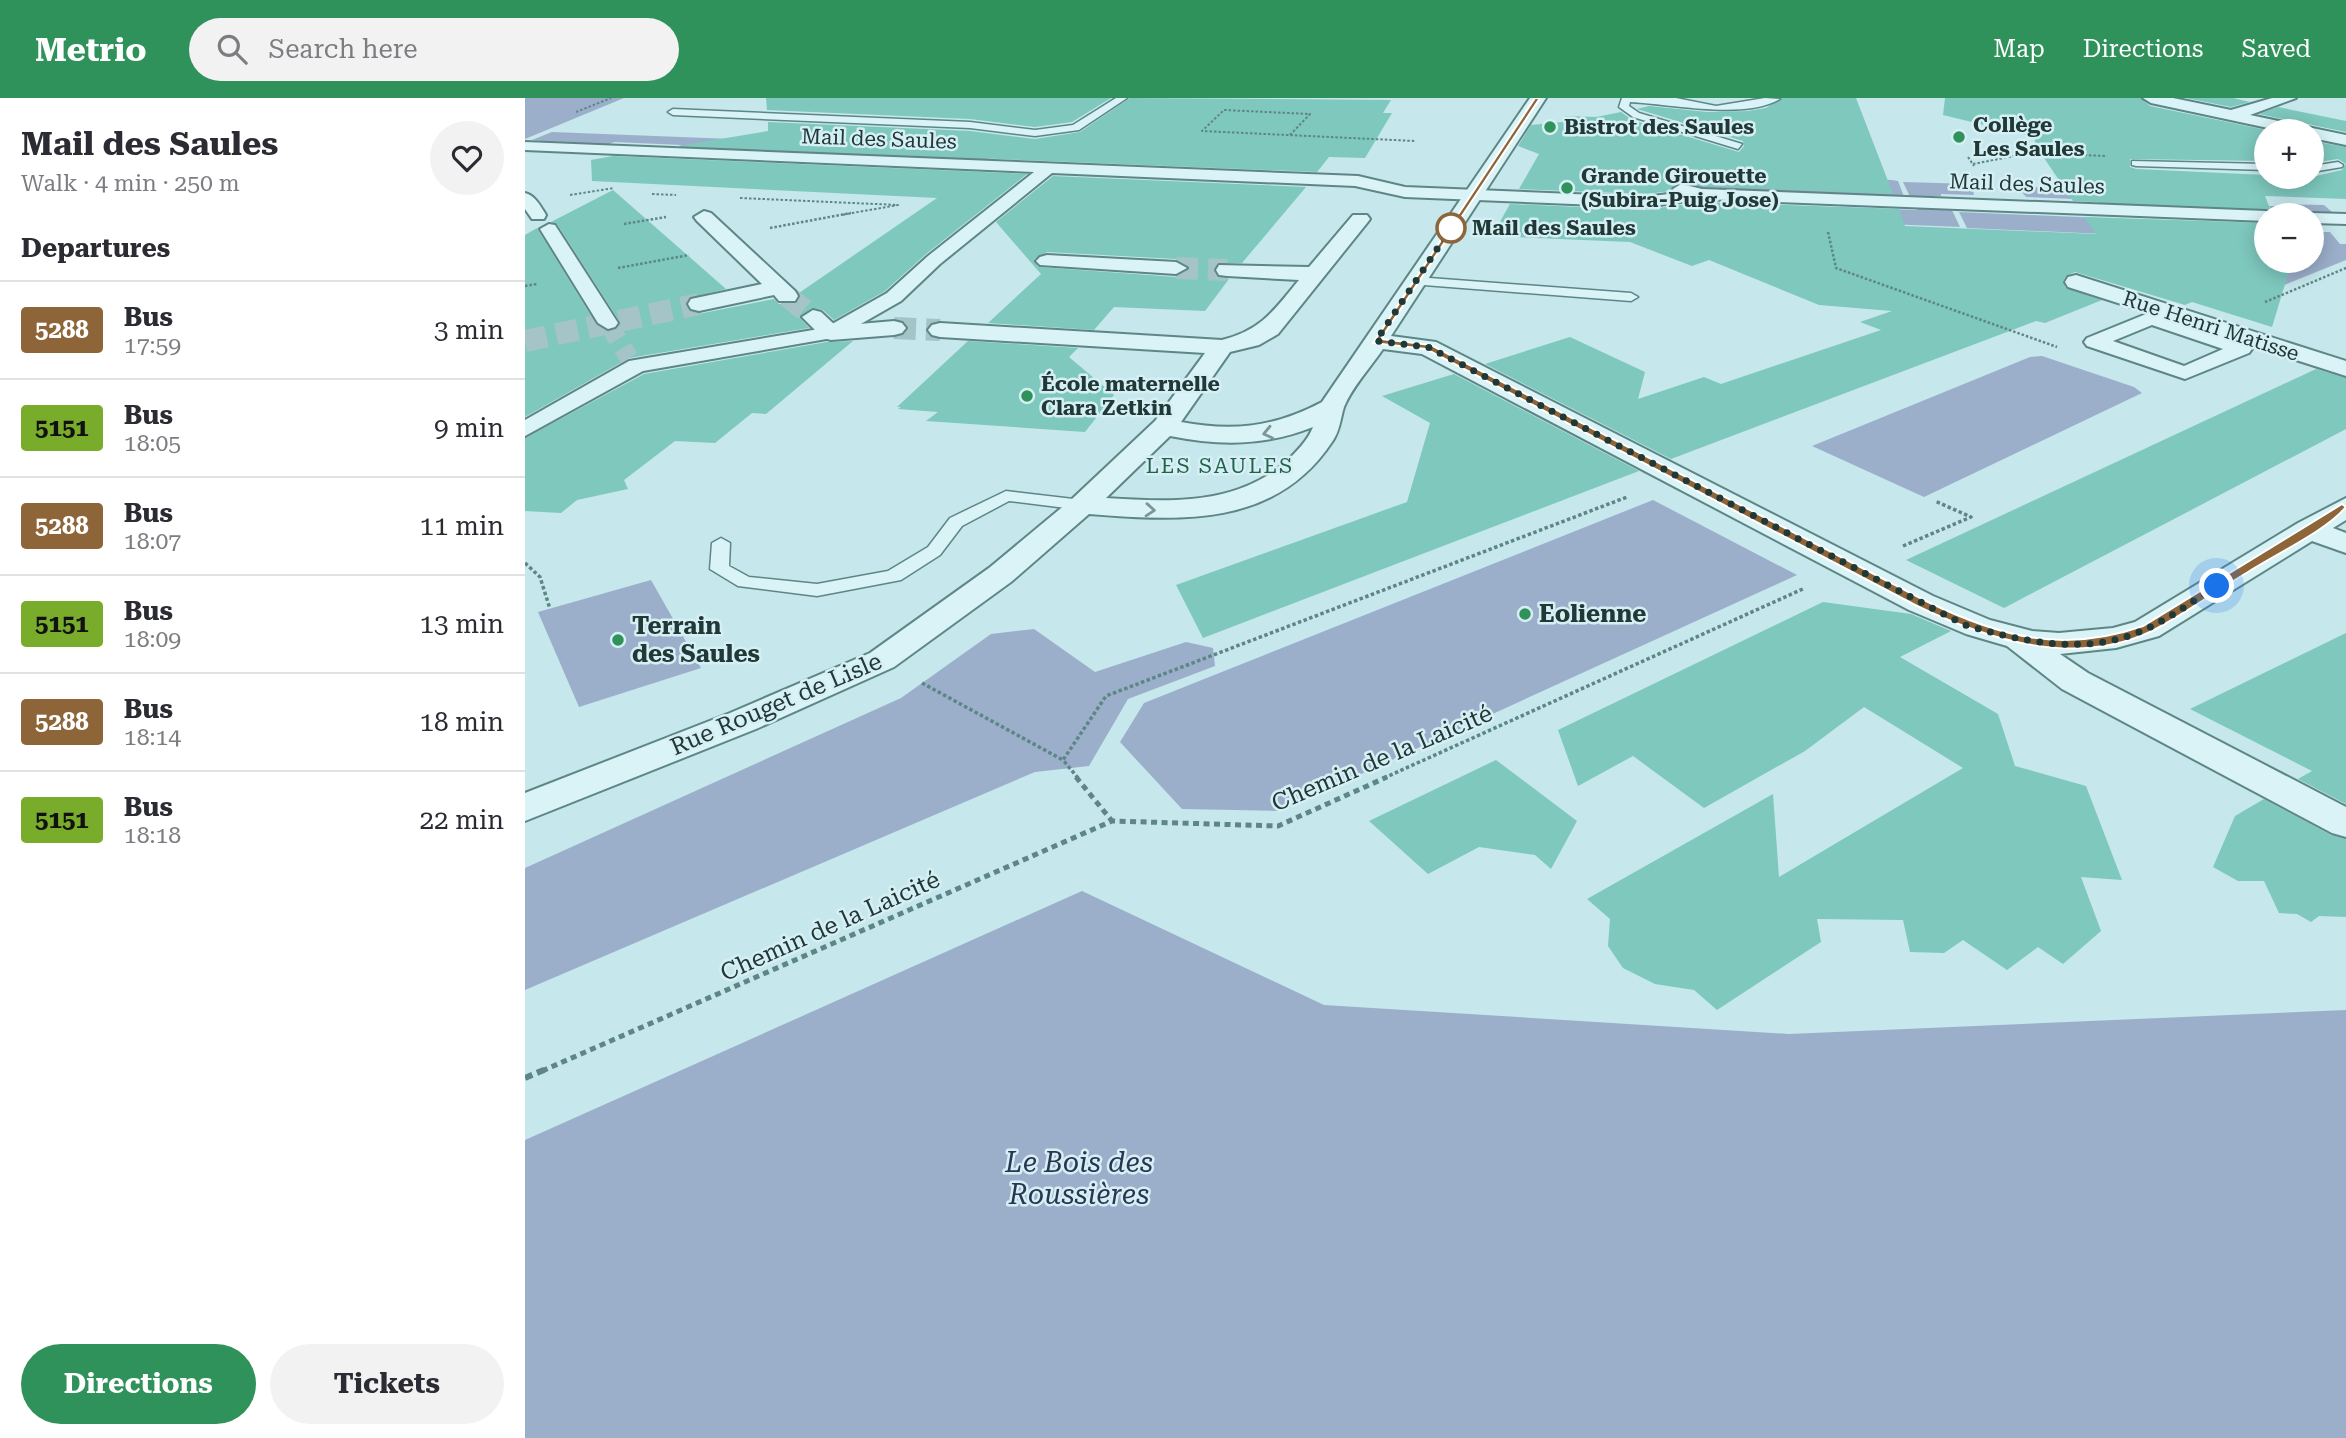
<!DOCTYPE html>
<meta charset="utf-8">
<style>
:root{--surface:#fff;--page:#f2f2f3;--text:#2b2b33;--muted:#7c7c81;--line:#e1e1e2;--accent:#30925b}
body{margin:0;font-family:"Roboto Serif",serif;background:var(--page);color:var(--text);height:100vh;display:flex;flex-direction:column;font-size:26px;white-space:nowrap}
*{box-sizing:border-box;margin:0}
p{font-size:23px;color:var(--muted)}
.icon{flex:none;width:38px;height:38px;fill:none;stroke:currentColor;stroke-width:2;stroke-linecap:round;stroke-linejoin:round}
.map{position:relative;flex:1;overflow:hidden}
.panel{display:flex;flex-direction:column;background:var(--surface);width:525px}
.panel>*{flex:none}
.badge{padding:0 14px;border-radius:5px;font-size:24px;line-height:46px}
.fabs{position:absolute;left:1729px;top:21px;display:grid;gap:14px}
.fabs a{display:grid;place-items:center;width:70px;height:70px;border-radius:50%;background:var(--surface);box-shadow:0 4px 18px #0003;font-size:35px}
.you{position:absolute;width:35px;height:35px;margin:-18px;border:5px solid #fff;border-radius:50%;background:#1a73e8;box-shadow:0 0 0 10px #1a73e833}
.map>.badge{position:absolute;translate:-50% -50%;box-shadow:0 0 0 4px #fff}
h2{padding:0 21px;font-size:26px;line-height:63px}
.round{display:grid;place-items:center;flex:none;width:74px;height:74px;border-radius:37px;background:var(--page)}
.overview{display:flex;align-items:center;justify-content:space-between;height:119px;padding:0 21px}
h1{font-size:33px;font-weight:700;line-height:52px}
.action{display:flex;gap:14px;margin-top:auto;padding:14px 21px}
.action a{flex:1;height:80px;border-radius:42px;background:var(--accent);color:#fff;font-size:28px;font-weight:700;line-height:80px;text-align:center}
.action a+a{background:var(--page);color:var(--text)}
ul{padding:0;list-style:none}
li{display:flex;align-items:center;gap:21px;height:98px;padding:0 21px;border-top:2px solid var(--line)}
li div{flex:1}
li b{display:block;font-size:26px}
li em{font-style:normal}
li .badge{min-width:77px;font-weight:700;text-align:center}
header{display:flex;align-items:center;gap:42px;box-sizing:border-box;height:98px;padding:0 35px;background:var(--accent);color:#fff}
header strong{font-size:33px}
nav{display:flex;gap:38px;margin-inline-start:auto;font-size:24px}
.search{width:490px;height:63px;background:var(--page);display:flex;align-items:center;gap:18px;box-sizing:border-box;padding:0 24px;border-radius:38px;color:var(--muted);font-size:26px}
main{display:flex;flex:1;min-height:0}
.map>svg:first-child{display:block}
.green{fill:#9bafca}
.building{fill:#7ec8be;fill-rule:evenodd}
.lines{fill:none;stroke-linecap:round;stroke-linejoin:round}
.pedestrian-tunnel{stroke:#a5c4c8;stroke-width:19;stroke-dasharray:19 10;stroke-linecap:butt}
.minor-tunnel{stroke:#a5c4c8;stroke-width:22;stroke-dasharray:22 10;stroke-linecap:butt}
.service-casing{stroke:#5d8685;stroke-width:3}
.pedestrian-casing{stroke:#5d8685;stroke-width:4}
.minor-casing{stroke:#5d8685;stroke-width:4}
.path-far4{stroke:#5d8685;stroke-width:2;stroke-dasharray:2.5 2;stroke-linecap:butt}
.path-far3{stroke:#5d8685;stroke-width:2.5;stroke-dasharray:2.5 2;stroke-linecap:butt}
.path-far2{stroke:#5d8685;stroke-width:3.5;stroke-dasharray:3.5 2.5;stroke-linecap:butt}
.path-far1{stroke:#5d8685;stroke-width:5;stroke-dasharray:6 4.5;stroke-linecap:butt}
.path{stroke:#5d8685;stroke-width:6;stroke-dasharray:8 5;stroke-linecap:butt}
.service{fill:#d9f3f7;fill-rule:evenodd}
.pedestrian{fill:#d9f3f7;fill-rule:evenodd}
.minor{fill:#d9f3f7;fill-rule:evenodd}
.oneway{stroke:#7c9696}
.line{fill:#8e6539;stroke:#fff;stroke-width:2}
.walk{stroke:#203836;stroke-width:7;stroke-dasharray:0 12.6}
.poi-dot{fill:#30925b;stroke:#d6eff4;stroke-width:2.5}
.stop-dot{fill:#fff;stroke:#8e6539;stroke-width:3.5}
.labels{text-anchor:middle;stroke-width:5;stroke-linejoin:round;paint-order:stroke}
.far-poi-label{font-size:21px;font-weight:bold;fill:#203836;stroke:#d6eff4;text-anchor:start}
.far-street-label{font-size:21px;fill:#203836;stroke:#d6eff4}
.far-stop-label{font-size:21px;font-weight:bold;fill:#203836;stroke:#d6eff4;text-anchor:start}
.far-neighbourhood-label{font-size:21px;letter-spacing:2px;fill:#21624b;stroke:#d6eff4}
.poi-label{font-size:24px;font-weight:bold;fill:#203836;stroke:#d6eff4;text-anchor:start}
.street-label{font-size:24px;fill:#203836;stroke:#d6eff4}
.near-park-label{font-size:28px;font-style:italic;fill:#283553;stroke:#d6eff4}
</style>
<header>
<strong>Metrio</strong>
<div class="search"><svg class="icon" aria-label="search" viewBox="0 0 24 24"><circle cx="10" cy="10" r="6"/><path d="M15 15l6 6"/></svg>Search here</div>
<nav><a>Map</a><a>Directions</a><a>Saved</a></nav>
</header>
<main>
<section class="panel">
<div class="overview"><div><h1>Mail des Saules</h1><p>Walk · 4 min · 250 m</p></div><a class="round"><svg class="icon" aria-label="heart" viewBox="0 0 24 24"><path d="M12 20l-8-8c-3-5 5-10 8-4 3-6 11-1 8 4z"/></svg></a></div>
<h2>Departures</h2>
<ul>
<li><span class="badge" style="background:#8e6539;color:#fff">5288</span><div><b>Bus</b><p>17:59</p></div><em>3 min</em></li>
<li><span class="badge" style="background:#79ac2b;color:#111">5151</span><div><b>Bus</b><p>18:05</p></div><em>9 min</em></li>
<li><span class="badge" style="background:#8e6539;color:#fff">5288</span><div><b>Bus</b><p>18:07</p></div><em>11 min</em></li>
<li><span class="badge" style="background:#79ac2b;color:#111">5151</span><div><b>Bus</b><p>18:09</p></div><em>13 min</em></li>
<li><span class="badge" style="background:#8e6539;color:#fff">5288</span><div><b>Bus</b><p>18:14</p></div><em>18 min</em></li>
<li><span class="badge" style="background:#79ac2b;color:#111">5151</span><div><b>Bus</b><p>18:18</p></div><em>22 min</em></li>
</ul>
<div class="action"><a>Directions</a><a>Tickets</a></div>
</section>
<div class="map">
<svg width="1821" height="1340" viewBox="0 0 1821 1340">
<rect width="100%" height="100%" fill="#c6e7ec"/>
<path class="green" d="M0 0H99L0 41Z
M27 34 538 54 466 59 459 64 149 52 157 47 89 44 78 49 7 42Z
M1161 74 1367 82 1373 83 1380 101 1179 92 1148 86Z
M1378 84 1447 86 1449 97 1416 96V98H1401L1402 101H1386Z
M1483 88 1721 97 1674 109 1677 112 1577 108 1572 102 1501 99 1496 93 1486 92Z
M1755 106 1799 107 1807 114H1800L1803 117 1737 114 1734 111 1747 112 1744 108H1757Z
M1308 109 1392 112 1391 109 1426 110 1435 129 1312 124Z
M1434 114 1601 121 1602 137 1442 130Z
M1787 128 1797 131H1790L1792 134H1805L1815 146H1821V162L1752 190 1767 163H1787Z
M1517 258 1609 289 1617 295 1399 399 1287 348 1505 259Z
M1128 402 1272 477 755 713 657 711 595 644 619 605Z
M126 482 176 570 54 609 13 514Z
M509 531 570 574 661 544 688 550 690 568 603 601 564 668 510 674 0 892V770L376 600 466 536Z
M557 793 799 907 1264 936 1821 912V1340H0V1042Z"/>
<path class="building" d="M241 0H586L547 24 510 29 445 21 242 12Z
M605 0 866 2 858 15H867L840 60 804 59 792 74 153 48 243 33V24L445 33 510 41 555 34Z
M1257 0H1331L1368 96 1177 88 1157 83 1147 89 1146 93 1120 96 994 91 1014 56 993 48 1006 27 1037 24 1040 18 1071 19 1096 14 1107 22 1214 54 1219 48 1218 43 1112 11 1124 8 1182 14 1223 13 1241 10Z
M1420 0H1616L1625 8 1746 33H1741V63L1605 61V69L1611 71 1787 79 1817 72 1821 66 1813 61 1787 65V43L1821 49V101L1740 98 1746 113 1548 103 1511 48 1509 39 1418 17Z
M1661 0H1708L1725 4 1706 9Z
M1753 9 1821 23V34L1734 16Z
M88 58 502 76 401 156 360 193 309 222 298 212 287 210 274 219 284 230 104 260 0 319V137L12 130 71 226 84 234 92 231 95 224 32 126 26 124 88 92 201 191 164 200 161 205 164 212 173 216 249 201 254 206H270L274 195 412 100 67 83 66 62Z
M528 78 781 89 717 165 692 166 689 171 692 178 704 181 680 213 589 209 569 232 463 225 516 176 471 124ZM522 154 651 161 664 171 651 179 513 169 509 161Z
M1177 104 1374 111 1380 128 1571 136 1559 119 1741 125V163H1767L1747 229 1667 204 1660 207 1550 174 1541 178 1538 183 1541 190 1577 202 1520 225 1511 223 1146 361 960 266 1045 239 1120 274 1113 301 1179 279 1196 286 1356 232 1335 224 1367 213 1294 207 1184 162 1167 168 1105 144 967 138 985 106 1120 112Z
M328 243 241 316 227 315 190 345 150 343 99 382 103 391 52 402 36 415 0 413V340L119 276 302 244Z
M443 243 553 250 544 259 589 297 560 334 401 323 413 314 373 311 376 309H372Z
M1791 271 1821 280V331L1479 510 1381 462Z
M929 276 1114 373 678 540 651 487 882 404 905 325 857 298Z
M1298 504 1386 516 1426 533 1375 559 1473 616 1490 668 1561 688 1597 782 1556 779 1576 833 1538 866 1513 849 1482 872 1438 842 1419 855 1385 854 1378 822 1292 821 1296 844 1192 912 1169 892 1130 886 1098 870 1083 848 1085 821 1062 801 1248 696 1254 779 1438 670 1339 609 1280 653 1179 710 1108 658 1053 688 1033 632Z
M1821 535V706L1773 681 1787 673 1665 611Z
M971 662 1052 723 1026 771 1010 757 954 749 903 776 844 723Z
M1739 701 1806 737 1821 741V819L1794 818 1786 824 1772 816 1754 815 1739 783H1713L1688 769 1710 718Z"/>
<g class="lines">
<path class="pedestrian-tunnel" d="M83 225 104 260"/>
<path class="minor-tunnel" d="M651 170 702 172
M262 198 288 219
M369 230 415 232
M0 243 174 206"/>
<g class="service-casing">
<path id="service" d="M591 0H602L554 32 510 38 445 30 148 17 143 14 148 11 445 24 510 32 548 27Z
M1097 0H1151L1191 8 1240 0 1255 1C1220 22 1146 6 1105 4L1104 8 1114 15 1217 46 1213 51 1108 19 1094 9Z
M1607 63 1741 66V72L1611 68 1607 67Z
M1813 64 1818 67 1817 69 1787 74V68Z
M891 179 1106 195 1113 199 1106 203 886 186 885 183Z
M481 393 557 402 566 407 557 412 484 403 437 428 415 457 376 482 292 498 213 488 185 471 187 445 196 440 205 445 204 468 224 479 292 486 363 473 403 449 425 420Z"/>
</g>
<g class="pedestrian-casing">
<path id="pedestrian" d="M0 44 833 78 880 89 1120 99 1151 95 1148 91 1156 86 1177 91 1741 113 1749 117H1741V123L1177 101 1120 109 880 99 830 88 527 75 415 166 376 203 313 239 118 273 0 338V322L104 263 300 230 362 195 403 158 509 74 0 52Z
M0 95C10 97 16 109 21 117L19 121H7L0 111Z
M1787 115 1821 116V126L1787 125V117H1780Z
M24 126 30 127 93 225 90 229 83 231 73 225 15 131Z
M1626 214 1724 247 1727 251 1724 255 1660 281 1562 248 1559 244 1562 240ZM1627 227 1698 251 1659 268 1588 243Z"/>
</g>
<g class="minor-casing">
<path id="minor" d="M1005 0H1021L866 238 911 244 1408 498 1465 522 1507 533 1534 535 1588 530 1610 524 1773 425 1821 400V422L1808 430 1821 435V455L1787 443 1634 538 1591 550 1535 556 1563 575 1821 709V739L1807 735 1537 591 1482 548 1441 536 1384 512 897 256 858 251C846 269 827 289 819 309 815 322 815 333 807 344 750 430 655 423 564 416L486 484 369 569 231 631 0 723V695L205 615 345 555 464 470 547 401 630 323 680 255 415 239 407 237 403 232 407 227 415 225 697 242C737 232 749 212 774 182L702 178 694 177 691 172 694 167 784 169 828 117H842L845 121 842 125 753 236 734 247 705 254 656 324C708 334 750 329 797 304ZM788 329C783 342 772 353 762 363 711 408 645 404 581 400L645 338C695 348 741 348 788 329Z
M1618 0H1648L1706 12 1747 0H1771L1725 17 1821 37V47L1787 40V33H1757L1626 5Z
M179 113 186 115 270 193 273 198 270 203H254L249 197 174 213 166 211 163 206 166 201 237 186 172 123 169 119Z
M522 157 651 164 662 170 651 176 515 167 511 163 515 159Z
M1551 177 1821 263V278L1543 189 1540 184 1543 179Z
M288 212 296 214 311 228 369 223 377 225 381 230 377 235 369 237 306 242 298 240 277 219Z"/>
</g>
<path class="path-far4" d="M51 14 86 0
M765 37 785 16 699 12 677 33 890 43
M1443 59 1449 68
M1448 66 1505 55 1582 58
M127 96 151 97
M45 97 89 90
M215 100 373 107 316 117"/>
<path class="path-far3" d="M99 126 141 119
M245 130 326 115
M1303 134 1311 170 1532 249
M93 170 164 157
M0 188 12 186
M1740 204 1821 170"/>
<path class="path-far2" d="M1378 448 1446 419 1410 403
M0 465 15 479 25 511
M397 585 538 662
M553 680 538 662 581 598 1102 399
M859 680 1280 490"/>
<path class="path-far1" d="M551 679 587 723
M17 973 587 723 753 728 862 679"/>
<path class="path" d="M0 980 21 971"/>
<use href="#service" class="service"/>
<use href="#pedestrian" class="pedestrian"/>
<use href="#minor" class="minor"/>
</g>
<defs><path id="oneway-chevron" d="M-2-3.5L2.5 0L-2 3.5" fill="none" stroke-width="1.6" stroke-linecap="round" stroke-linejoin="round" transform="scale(1.75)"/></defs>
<g class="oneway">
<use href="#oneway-chevron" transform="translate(743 335) rotate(167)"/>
<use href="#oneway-chevron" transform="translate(625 412) rotate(4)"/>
</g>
<path class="line" d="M1010 0H1015L856 241 906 247 1401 503C1475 539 1538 556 1618 528L1817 406 1821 409C1802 432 1753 455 1723 474 1691 493 1660 516 1627 533 1551 570 1463 542 1392 508L901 251 848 245Z"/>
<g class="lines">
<path class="walk" d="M926 130 851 243 903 249 1440 527C1500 544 1564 559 1623 530 1647 519 1669 502 1692 488"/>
</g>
<g class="poi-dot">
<circle cx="1025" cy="29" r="7"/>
<circle cx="1434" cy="39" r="7"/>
<circle cx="1042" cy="90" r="7"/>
<circle cx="502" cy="298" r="7"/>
<circle cx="1000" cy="516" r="7"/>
<circle cx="93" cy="542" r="7"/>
</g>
<circle class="stop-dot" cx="926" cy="130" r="14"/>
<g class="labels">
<g class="far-poi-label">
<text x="1448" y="34">Collège<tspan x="1448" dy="24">Les Saules</tspan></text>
<text x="1039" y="36">Bistrot des Saules</text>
<text x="1056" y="85">Grande Girouette<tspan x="1056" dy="24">(Subira-Puig Jose)</tspan></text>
<text x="516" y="293">École maternelle<tspan x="516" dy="24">Clara Zetkin</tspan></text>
</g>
<g class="far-street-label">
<text transform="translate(354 41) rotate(2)" y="7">Mail des Saules</text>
<text transform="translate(1502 86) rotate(2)" y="7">Mail des Saules</text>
<text transform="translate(1686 228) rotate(18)" y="7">Rue Henri Matisse</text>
</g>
<g class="far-stop-label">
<text x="947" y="137">Mail des Saules</text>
</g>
<g class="far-neighbourhood-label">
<text x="695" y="375">LES SAULES</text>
</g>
<g class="poi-label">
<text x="1014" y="524">Eolienne</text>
<text x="107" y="536">Terrain<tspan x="107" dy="28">des Saules</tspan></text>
</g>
<g class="street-label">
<text transform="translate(251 606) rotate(-23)" y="8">Rue Rouget de Lisle</text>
<text transform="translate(857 660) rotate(-23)" y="8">Chemin de la Laicité</text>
<text transform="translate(305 828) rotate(-24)" y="8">Chemin de la Laicité</text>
</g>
<g class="near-park-label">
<text x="554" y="1074">Le Bois des<tspan x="554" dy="32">Roussières</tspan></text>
</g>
</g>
</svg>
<div class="fabs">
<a>+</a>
<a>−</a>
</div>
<div class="you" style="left:1692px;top:488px"></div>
</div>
</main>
